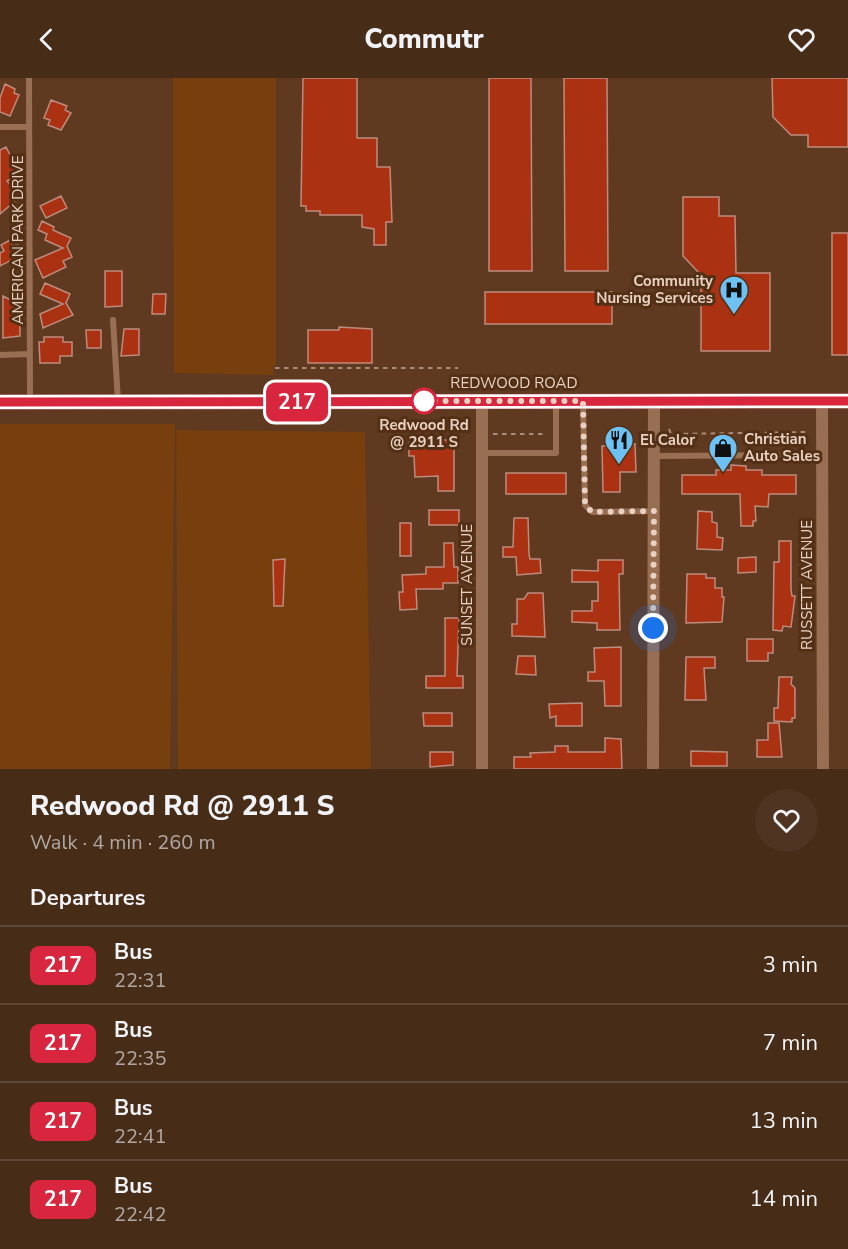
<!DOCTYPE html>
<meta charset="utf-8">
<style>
:root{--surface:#472c18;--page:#4e3421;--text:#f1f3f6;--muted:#b0a7a2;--line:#5f4837}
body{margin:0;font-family:"Nunito Sans",sans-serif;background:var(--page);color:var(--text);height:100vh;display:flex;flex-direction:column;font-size:22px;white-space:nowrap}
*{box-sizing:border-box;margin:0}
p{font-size:20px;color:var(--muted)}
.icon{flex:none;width:33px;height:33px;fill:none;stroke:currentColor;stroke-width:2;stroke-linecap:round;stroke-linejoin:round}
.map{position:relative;height:691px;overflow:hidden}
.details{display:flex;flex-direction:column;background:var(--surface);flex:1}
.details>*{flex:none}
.badge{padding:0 12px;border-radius:9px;font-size:21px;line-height:39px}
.you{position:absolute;width:30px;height:30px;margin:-15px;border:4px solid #fff;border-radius:50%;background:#1a73e8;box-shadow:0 0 0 9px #1a73e833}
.map>.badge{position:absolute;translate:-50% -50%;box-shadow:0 0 0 3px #fff}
h2{padding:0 30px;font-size:22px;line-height:54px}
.round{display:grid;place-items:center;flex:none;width:63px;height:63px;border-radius:32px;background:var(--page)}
.head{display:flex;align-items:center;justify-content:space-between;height:102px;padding:0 30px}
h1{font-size:28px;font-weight:800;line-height:45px}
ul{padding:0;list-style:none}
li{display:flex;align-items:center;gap:18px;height:78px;padding:0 30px;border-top:2px solid var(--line)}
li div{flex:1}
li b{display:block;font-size:22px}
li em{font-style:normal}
li .badge{min-width:66px;font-weight:700;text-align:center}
header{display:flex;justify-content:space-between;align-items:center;height:78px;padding:0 30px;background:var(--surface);font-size:27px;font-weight:800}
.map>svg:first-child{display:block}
.green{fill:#773e0e}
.building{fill:#aa3212;stroke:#be8b7e;stroke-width:1.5}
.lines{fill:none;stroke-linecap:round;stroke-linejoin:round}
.path{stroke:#aa8c78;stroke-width:2;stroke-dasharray:4.5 4.5;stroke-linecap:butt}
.lane{stroke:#986f53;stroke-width:6}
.street{stroke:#986f53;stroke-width:12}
.primary{stroke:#cb838e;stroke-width:15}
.line-casing{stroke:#fff;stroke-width:14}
.line{stroke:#d7263d;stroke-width:9}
.walk{stroke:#e8d1c2;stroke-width:6;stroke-dasharray:0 10.8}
.stop-dot{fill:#fff;stroke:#d7263d;stroke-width:3}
.labels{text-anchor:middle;stroke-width:6;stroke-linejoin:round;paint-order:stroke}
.street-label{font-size:15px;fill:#e8d1c2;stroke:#533015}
.poi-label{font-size:15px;font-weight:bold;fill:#e8d1c2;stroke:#533015;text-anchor:start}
.stop-label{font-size:15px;font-weight:bold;fill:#e8d1c2;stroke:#533015}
</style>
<header><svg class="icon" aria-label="back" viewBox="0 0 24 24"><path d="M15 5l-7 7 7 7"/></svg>Commutr<svg class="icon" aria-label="heart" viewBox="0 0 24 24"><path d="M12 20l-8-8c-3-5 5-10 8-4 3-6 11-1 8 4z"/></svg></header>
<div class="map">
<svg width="848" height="691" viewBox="0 0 848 691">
<rect width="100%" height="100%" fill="#5f3a20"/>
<path class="green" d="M173 0H276V287L273 288V297L174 295Z
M0 346H175L170 691H0Z
M176 352 365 354 371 691H178Z"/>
<path class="building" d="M303 0H357V60H377V89H390L392 144H386V167H374V151L362 149V137H320V133H306V128H301Z
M489 0H531L532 193H489Z
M564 0H607L608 193H565Z
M772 0H848V69H808V57H791L773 39Z
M5 6 15 11 14 15 19 17 10 38 0 34V20Z
M51 22 67 28 65 32 71 35 61 52 48 47 50 42 44 40Z
M6 69 20 96 7 103 21 118 0 136V72Z
M61 118 67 130 46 140 40 128Z
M683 119H719V138H735L736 195H770V273H701V197L683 178Z
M42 143 54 149 53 152 71 160 67 168 72 179 63 183 66 189 43 200 35 182 63 170 45 162 47 156 38 152Z
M832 155H848V277H832Z
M10 162 13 168 18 166 23 176 0 188V175L4 173 1 167Z
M105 193H122V228L105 229Z
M45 205 70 216 66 225 73 237 43 250 40 236 63 226 40 216Z
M485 214H612V246H485Z
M153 216H166L165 236H152Z
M3 218 14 224V238H20V258L3 260Z
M339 249 372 251V285H308V252H339Z
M124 251H139V277L121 278Z
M86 252H101V270H87Z
M44 259H63V264H72V278H60V285H40L39 264H44Z
M409 362H454V413H438V398L415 399 414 378H409Z
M614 366H635L636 394H620V414H603L602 368H614Z
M731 387 746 388V392H762V397H796V416H769L768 429 755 428 756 443H753V448H741L740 416H682V397H716V392H731Z
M506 395H566V416H506Z
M429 432H459V447H429Z
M698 433 712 434V444L717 445V459L723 460 722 472 697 471Z
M514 440H528L529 476 530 481H540L541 495 517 497 516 479H503V469H513Z
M400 445H411V478H400Z
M779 463H791V511L792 518H795L791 549 783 548 782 553 773 552 774 484H779Z
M444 465H453L454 489H458V505H443V511H416L417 531 400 532 399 514H403L402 497 426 496V489H444Z
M756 479V494L738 495V480Z
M285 481 283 528H274L273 482Z
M598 482H623V496H619L620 552H597V545L572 544V533H592V523H598V504H572V492L598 493Z
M687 496H706V500H715V510H722V519H724L722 544 686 545Z
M528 515H543L545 559 512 558V546H517V521H524Z
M445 540H459L457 598H463V610H426V598H445Z
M747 561H773V575H768V583H747Z
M621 569V628H605L604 603H588V594H595L594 570Z
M518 578H535L536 597 516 596Z
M686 579H715V590H704L706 622H685Z
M779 599H792L791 606 795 610V640H792V644L774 643V630H778Z
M582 625V648H556V638L550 640 549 626Z
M423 635H452V648H424Z
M768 645H779L782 679H757V662H768Z
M605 660 621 661 622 691H514V679H531L530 675 555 674V668H568V674H605Z
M691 673 727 674V688H691Z
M430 674H453V687L430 689Z"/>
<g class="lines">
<path class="path" d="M275 290H458
M669 351 671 356 808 354
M493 356H547"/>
<path class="lane" d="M29 0 30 323
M0 49H29
M113 242 118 323
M0 277 30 276
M583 324 585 427 592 434 654 433
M482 375H556V324
M654 378 822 377"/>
<path class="street" d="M822 323 823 691
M482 691V323
M653 691 654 323"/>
<path class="primary" d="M0 324 848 323"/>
</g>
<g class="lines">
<g class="line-casing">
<path id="line" d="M0 324 848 323"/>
</g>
<use href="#line" class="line"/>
<path class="walk" d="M424 323H583L585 427 592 434 654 433 653 550"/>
</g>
<defs>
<g id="hospital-pin" transform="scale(1.5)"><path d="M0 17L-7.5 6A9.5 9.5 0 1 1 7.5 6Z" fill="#6dc2f3" stroke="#533015"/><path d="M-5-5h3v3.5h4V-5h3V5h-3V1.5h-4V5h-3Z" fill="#111"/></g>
<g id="restaurant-pin" transform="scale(1.5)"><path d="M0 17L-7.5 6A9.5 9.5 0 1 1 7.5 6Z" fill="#6dc2f3" stroke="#533015"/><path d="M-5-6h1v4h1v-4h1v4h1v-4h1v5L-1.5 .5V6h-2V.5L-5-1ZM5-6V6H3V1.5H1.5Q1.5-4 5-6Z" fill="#111"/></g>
<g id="shop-pin" transform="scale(1.5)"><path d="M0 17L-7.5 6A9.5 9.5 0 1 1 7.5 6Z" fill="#6dc2f3" stroke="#533015"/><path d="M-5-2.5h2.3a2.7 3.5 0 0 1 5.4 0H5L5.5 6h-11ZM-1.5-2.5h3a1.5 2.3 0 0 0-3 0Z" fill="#111"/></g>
</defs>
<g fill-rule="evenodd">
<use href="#hospital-pin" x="734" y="212"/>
<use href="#restaurant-pin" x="619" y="362"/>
<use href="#shop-pin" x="723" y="370"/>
</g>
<circle class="stop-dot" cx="424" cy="323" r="12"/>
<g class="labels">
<g class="street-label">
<text transform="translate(18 162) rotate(-90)" y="5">AMERICAN PARK DRIVE</text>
<text x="514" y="310">REDWOOD ROAD</text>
<text transform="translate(467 507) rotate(-90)" y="5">SUNSET AVENUE</text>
<text transform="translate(807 507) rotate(-90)" y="5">RUSSETT AVENUE</text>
</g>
<g class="poi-label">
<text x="713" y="208" text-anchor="end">Community<tspan x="713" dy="17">Nursing Services</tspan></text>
<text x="744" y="366">Christian<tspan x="744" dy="17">Auto Sales</tspan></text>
<text x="640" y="367">El Calor</text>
</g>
<g class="stop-label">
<text x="424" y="352">Redwood Rd<tspan x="424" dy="17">@ 2911 S</tspan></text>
</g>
</g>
</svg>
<div class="you" style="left:653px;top:550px"></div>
<b class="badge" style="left:297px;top:324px;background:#d7263d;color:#fff">217</b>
</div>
<section class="details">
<div class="head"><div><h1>Redwood Rd @ 2911 S</h1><p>Walk · 4 min · 260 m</p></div><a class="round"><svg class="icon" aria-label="heart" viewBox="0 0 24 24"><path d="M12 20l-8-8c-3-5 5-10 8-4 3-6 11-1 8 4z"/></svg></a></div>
<h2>Departures</h2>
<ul>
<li><span class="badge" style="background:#d7263d;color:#fff">217</span><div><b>Bus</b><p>22:31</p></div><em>3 min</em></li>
<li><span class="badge" style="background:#d7263d;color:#fff">217</span><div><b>Bus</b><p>22:35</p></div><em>7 min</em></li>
<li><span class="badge" style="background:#d7263d;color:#fff">217</span><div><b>Bus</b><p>22:41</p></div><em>13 min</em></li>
<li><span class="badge" style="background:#d7263d;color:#fff">217</span><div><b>Bus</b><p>22:42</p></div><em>14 min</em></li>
</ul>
</section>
